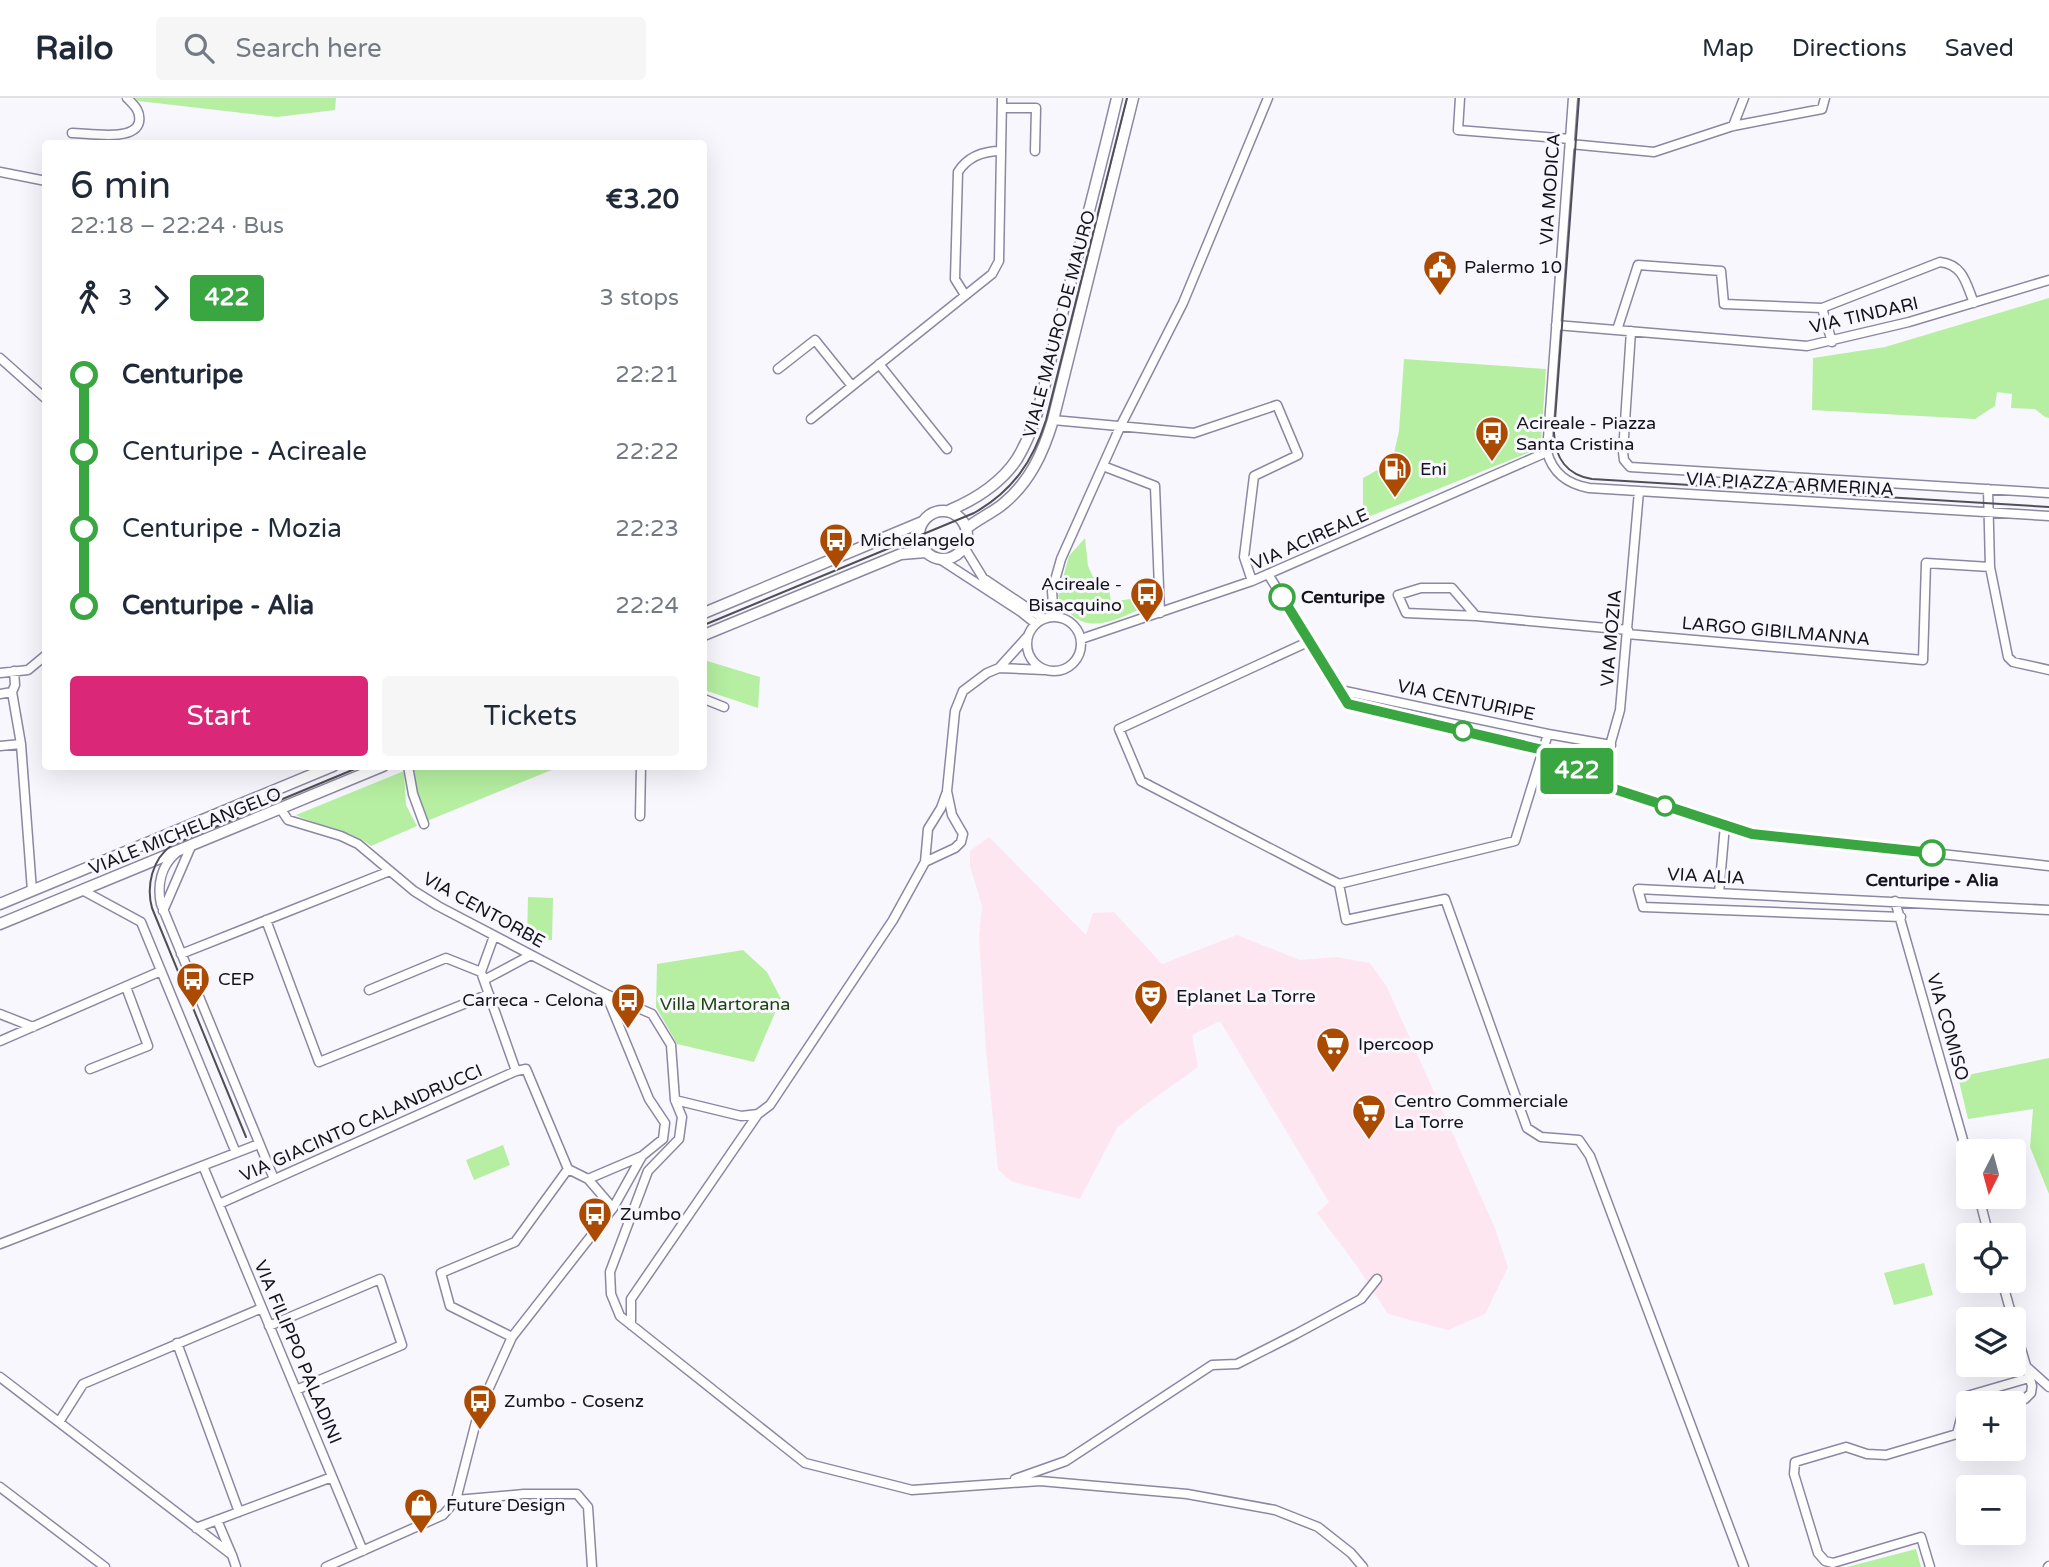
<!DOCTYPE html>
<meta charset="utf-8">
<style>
:root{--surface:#fff;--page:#f6f6f7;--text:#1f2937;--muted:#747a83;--line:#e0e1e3;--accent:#db2777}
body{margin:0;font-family:"Varela Round",sans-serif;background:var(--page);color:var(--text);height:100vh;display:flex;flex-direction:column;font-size:26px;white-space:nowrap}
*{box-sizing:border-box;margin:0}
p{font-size:23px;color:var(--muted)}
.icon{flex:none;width:38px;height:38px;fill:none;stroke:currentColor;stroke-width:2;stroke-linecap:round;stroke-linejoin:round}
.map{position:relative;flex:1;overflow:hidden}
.drawer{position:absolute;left:42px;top:42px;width:665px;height:630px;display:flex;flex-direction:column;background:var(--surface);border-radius:7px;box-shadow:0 7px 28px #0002}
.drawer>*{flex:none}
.badge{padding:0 14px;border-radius:5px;font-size:24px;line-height:46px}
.needle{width:46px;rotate:186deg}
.buttons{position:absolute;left:1956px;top:1041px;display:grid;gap:14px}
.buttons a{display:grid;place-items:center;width:70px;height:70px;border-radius:7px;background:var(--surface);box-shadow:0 7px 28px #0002;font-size:35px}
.map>.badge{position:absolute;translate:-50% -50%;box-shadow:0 0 0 4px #fff}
.legs{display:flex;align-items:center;gap:10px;height:77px;padding:0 28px;font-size:23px}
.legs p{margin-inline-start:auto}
.summary{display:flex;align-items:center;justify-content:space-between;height:119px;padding:0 28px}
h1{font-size:38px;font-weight:600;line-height:52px}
.button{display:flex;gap:14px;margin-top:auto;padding:14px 28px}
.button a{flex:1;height:80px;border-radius:7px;background:var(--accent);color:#fff;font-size:28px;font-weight:600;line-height:80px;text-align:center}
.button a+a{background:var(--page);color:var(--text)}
ul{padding:0 28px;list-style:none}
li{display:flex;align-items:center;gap:24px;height:77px;font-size:26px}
li i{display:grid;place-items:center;width:10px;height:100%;margin:0 9px;background:currentColor}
li i::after{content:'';width:18px;height:18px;margin:-9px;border:5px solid;border-radius:50%;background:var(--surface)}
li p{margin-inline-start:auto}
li:first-child i{background:linear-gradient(#0000 50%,currentColor 0)}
li:last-child i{background:linear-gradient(currentColor 50%,#0000 0)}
header{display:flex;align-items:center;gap:42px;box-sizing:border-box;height:98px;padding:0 35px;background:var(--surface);border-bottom:2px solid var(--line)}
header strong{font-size:33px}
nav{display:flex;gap:38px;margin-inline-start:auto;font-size:24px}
.search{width:490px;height:63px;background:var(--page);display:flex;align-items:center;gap:18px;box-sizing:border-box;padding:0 24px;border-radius:7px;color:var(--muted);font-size:26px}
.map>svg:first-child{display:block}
.commercial{fill:#fee6f1}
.green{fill:#b6efa1}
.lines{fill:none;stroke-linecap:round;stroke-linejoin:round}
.minor-casing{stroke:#8c87a2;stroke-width:11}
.tertiary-casing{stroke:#8c87a2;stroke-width:13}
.minor{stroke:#fff;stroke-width:8}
.tertiary{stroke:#fff;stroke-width:10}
.tram{stroke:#504e57;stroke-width:2}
.line-1-casing{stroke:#fff;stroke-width:16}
.line-1{stroke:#39a641;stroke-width:10}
.stop-1-dot{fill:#fff;stroke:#39a641;stroke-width:3.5}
.labels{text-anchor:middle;stroke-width:6;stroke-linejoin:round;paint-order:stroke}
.street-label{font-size:18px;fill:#14121c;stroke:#f8f7fd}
.poi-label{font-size:18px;fill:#14121c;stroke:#f8f7fd;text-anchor:start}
.stop-label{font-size:18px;font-weight:bold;fill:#14121c;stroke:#f8f7fd;text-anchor:start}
.park-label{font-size:18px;fill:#1f450e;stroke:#f8f7fd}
</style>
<header>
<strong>Railo</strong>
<div class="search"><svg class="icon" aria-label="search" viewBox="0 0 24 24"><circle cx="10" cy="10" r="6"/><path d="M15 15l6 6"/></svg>Search here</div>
<nav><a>Map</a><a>Directions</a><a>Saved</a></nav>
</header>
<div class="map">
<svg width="2049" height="1469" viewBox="0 0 2049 1469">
<rect width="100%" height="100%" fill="#f8f7fd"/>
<path class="commercial" d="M989 739 1086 837 1093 815 1114 814 1162 866 1237 837 1300 862 1337 859 1370 865 1387 889 1495 1130 1508 1169 1485 1216 1448 1232 1388 1216 1357 1168 1317 1115 1329 1104 1220 923 1192 937 1198 969 1141 1010 1117 1030 1080 1101 1013 1084 1006 1079 998 1071 986 952 979 838 982 808 970 768V753Z"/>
<path class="green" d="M135 0H336L335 12 277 19 138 3Z
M2049 200V320L2045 319 2035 311 2011 310 2012 296 1997 294 1995 308 1975 321 1812 312 1813 260 1885 249Z
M1404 261 1546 271 1541 344 1538 351 1363 421V380L1392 364 1399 333Z
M1085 440 1088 468 1093 479 1102 481 1109 490 1111 504 1130 501 1145 493 1156 504C1118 520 1082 546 1058 498L1069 458Z
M704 562 760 579 758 610 704 592Z
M413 669H559L427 723 415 697Z
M404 673 406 707 417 728 371 748C348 730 320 729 296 717Z
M528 799 553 800 552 842 527 841Z
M743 852 767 874 781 901 754 964 677 946 656 909 657 866Z
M2049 960V1096L2030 1049 2033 1011 1968 1021 1958 979Z
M503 1047 510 1067 474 1082 466 1062Z
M1924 1165 1933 1197 1894 1207 1884 1175Z
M1916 1451 1921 1469H1847Z"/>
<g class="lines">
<g class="minor-casing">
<path id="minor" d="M1460 0 1458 32 1570 41
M1573 0 1547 354C1553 376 1568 386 1589 390L2049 418
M1002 10H1036L1035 53
M1733 28 1744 0
M72 35C88 35 135 44 139 24 141 13 134 7 127 0
M1570 46 1654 54 1733 28 1822 11 1825 0
M0 74 46 83
M965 197 955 181 958 74C968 58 984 53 1001 53
M1822 210 1832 244
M1556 227 1807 248 1909 224 2049 182
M1617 232 1638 167 1721 173 1724 206 1822 210 1940 164C1964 167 1966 186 1974 205
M1631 233 1623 354 1624 362 1630 369 2049 395
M0 260 46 301
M879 266 947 351
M778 271 815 242 852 288
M811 321 992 176 999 163 1002 0
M1053 322 1194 335 1277 307 1298 357 1254 378 1244 459 1252 483
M1103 368 1155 388 1160 515
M1988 391 1990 469 2008 559 2013 564 2049 572
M964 449 983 480 1044 521
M938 460 1021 514 1036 526
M1268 476 1348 606 1543 652 1599 686 1752 735 2049 768
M1476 518 1406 515 1398 497 1421 490H1452L1476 518 1628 532
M1027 546a27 27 0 1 1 54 0a27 27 0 1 1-54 0Z
M1054 519 1052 493 1061 461 1121 327 1183 205 1268 0
M1627 536 1923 562 1926 465 1990 469
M1081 541 1252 483 1547 354
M1310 543 1119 631 1141 683 1339 786
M999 570 1027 539
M0 575 28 572 46 557
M1340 592 1548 636 1515 743 1339 786 1346 822 1445 801 1527 1030 1541 1039 1579 1042 1590 1058 1744 1469
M12 594 15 587 14 573
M0 596 12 594 21 646 32 793
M704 601 724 609
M1548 636 1611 647
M0 648 21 646
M408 668 413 696 424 726
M1599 686 1620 612 1639 393
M280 710 288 722 341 738 358 746 414 793 438 808 606 896 652 916 671 947 675 1002 682 1019 679 1041 648 1073 610 1174 611 1196 620 1218 805 1365 912 1392 1040 1383 1187 1396 1275 1412 1318 1429 1351 1455 1363 1469
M640 718 641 668
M176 755C161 768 157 787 161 806L274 1081
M925 764 928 731 941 710 946 696
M82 792 141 824 236 1055
M1719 795 1725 727
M1895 803 1969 1063
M163 813 192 746
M1901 819 1643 809 1638 791 2049 812
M266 822 319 964 489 896
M494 838 481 874 516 973
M181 856 390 773
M484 882 531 857
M369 892 446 860 481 874
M0 916 33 929
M0 943 161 873
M90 971 148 948 126 889
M675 1002 741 1018 758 1016
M203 1068 363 1453
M568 1071 588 1081 613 1110
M588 1081 642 1058 663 1041 665 1025 649 1001 606 896
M1979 1099 1989 1138
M219 1106 516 973 526 971 568 1071 515 1144 441 1175 450 1208 512 1239
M0 1146 259 1046
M2002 1183 2013 1222
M631 1227V1201L758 1016 770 1007 893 822 925 764 955 750 961 744 963 736 952 717 947 693 955 613 963 593 987 575 999 570 1044 572
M269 1228 380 1181 402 1247 296 1292
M177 1245 239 1414
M2028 1270 2049 1289
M0 1279 232 1457 236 1469
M2007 1306 2025 1301 2031 1295 2032 1288 2014 1227
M59 1324 83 1286 262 1210
M1015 1381 1066 1363 1212 1267 1237 1266 1296 1236 1361 1201 1377 1181
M0 1389 105 1469
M456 1402 524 1396H577L588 1409 592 1469
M217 1422 231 1455
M196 1430 332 1379
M326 1469 443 1417 456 1402 479 1312 512 1239 613 1110 642 1058
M1930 1469 1921 1439 1833 1465 1825 1463 1818 1455 1794 1376 1795 1364 1846 1349 1867 1356 1886 1357 1957 1336 1967 1298 2029 1280
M2048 1469 2049 1468"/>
</g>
<g class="tertiary-casing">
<path id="tertiary" d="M950 412C976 401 1001 385 1017 361 1039 325 1046 279 1056 239 1077 160 1098 80 1117 0
M919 437a24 24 0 1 1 48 0a24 24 0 1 1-48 0Z
M967 430C978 421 992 415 1003 406 1030 384 1043 355 1053 322L1133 0
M704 515 922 424
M704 537 901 456 926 454
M0 806 333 668
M0 826 383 668"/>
</g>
<use href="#minor" class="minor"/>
<use href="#tertiary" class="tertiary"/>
<path class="tram" d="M1579 0 1554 335C1555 360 1567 377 1592 381L2049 409
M704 527 974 415C1013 393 1033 363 1046 322L1127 0
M246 1039 152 810C146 788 152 761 172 747L362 668"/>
</g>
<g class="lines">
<g class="line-1-casing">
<path id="line-1" d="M1282 499 1348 606 1543 652 1599 686 1752 736 1932 755"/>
</g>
<use href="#line-1" class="line-1"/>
</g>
<defs>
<g id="civic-pin" transform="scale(1.75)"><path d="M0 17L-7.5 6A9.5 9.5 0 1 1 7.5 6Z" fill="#ab4b02" stroke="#f8f7fd"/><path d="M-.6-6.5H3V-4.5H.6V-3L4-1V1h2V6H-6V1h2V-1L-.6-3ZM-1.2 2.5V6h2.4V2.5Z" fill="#fff"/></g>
<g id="bus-pin" transform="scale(1.75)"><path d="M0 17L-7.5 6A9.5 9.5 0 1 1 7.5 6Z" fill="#ab4b02" stroke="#f8f7fd"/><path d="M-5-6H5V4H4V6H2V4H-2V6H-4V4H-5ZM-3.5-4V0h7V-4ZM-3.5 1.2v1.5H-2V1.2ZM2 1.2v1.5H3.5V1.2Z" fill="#fff"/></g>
<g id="fuel-pin" transform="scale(1.75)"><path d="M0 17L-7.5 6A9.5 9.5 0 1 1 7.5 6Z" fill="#ab4b02" stroke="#f8f7fd"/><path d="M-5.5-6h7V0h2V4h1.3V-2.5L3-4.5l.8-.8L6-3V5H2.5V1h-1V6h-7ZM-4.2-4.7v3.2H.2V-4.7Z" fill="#fff"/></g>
<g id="theatre-pin" transform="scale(1.75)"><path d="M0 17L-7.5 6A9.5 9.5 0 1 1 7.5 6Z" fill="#ab4b02" stroke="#f8f7fd"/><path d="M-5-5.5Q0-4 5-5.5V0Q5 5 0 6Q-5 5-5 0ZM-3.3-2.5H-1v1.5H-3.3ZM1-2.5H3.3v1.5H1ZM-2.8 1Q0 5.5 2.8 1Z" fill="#fff"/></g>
<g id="supermarket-pin" transform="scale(1.75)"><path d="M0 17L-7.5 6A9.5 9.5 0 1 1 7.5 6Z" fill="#ab4b02" stroke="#f8f7fd"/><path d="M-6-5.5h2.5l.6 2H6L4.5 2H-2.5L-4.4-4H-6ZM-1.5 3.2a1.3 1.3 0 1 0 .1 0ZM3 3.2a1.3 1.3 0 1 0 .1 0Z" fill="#fff"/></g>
<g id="shop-pin" transform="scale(1.75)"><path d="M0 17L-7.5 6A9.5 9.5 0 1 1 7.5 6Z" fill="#ab4b02" stroke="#f8f7fd"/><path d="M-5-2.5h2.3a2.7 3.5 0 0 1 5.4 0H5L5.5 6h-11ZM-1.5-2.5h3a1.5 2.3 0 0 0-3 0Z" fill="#fff"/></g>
</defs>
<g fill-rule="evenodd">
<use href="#civic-pin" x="1440" y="169"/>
<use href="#bus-pin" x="1492" y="335"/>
<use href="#fuel-pin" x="1395" y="371"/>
<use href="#bus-pin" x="836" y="442"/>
<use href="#bus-pin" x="1147" y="496"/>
<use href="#bus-pin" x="193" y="881"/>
<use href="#theatre-pin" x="1151" y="898"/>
<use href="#bus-pin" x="628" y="902"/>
<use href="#supermarket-pin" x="1333" y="946"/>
<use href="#supermarket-pin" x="1369" y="1013"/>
<use href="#bus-pin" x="595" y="1116"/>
<use href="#bus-pin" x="480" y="1303"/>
<use href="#shop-pin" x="421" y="1407"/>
</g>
<g class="stop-1-dot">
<circle cx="1282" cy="499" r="12"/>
<circle cx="1463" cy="633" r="9"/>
<circle cx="1665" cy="708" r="9"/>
<circle cx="1932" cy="755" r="12"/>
</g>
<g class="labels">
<g class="street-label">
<text transform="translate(1550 91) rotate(-86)" y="6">VIA MODICA</text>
<text transform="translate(1864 217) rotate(-13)" y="6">VIA TINDARI</text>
<text transform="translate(1059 226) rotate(-75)" y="6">VIALE MAURO DE MAURO</text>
<text transform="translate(1790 386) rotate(3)" y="6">VIA PIAZZA ARMERINA</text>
<text transform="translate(1310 441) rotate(-24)" y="6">VIA ACIREALE</text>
<text transform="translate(1776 533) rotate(5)" y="6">LARGO GIBILMANNA</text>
<text transform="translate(1611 540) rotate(-85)" y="6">VIA MOZIA</text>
<text transform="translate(1466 602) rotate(12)" y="6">VIA CENTURIPE</text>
<text transform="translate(185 733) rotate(-22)" y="6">VIALE MICHELANGELO</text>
<text transform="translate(1706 778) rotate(3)" y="6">VIA ALIA</text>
<text transform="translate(484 812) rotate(29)" y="6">VIA CENTORBE</text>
<text transform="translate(1948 929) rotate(74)" y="6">VIA COMISO</text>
<text transform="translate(361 1025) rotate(-24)" y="6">VIA GIACINTO CALANDRUCCI</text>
<text transform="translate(298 1254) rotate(67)" y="6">VIA FILIPPO PALADINI</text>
</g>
<g class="poi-label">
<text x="1464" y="175">Palermo 10</text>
<text x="1516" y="331">Acireale - Piazza<tspan x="1516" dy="21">Santa Cristina</tspan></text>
<text x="1420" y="377">Eni</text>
<text x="860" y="448">Michelangelo</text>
<text x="1122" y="492" text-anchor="end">Acireale -<tspan x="1122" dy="21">Bisacquino</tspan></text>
<text x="218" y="887">CEP</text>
<text x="1176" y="904">Eplanet La Torre</text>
<text x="604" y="908" text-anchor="end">Carreca - Celona</text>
<text x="1358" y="952">Ipercoop</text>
<text x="1394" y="1009">Centro Commerciale<tspan x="1394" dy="21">La Torre</tspan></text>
<text x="620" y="1122">Zumbo</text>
<text x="504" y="1309">Zumbo - Cosenz</text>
<text x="446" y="1413">Future Design</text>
</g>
<g class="stop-label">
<text x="1301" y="505">Centuripe</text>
<text x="1932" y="788" text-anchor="middle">Centuripe - Alia</text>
</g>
<g class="park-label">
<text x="725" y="912">Villa Martorana</text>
</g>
</g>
</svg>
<div class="buttons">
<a><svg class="needle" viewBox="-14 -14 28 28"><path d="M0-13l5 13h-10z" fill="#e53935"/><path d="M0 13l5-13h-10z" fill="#747a83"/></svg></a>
<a><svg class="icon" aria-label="locate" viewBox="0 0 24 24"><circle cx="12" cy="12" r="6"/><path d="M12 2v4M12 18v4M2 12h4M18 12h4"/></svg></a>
<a><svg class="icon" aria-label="layers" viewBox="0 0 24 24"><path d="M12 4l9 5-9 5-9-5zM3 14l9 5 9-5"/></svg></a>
<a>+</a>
<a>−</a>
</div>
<b class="badge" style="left:1577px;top:673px;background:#39a641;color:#fff">422</b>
<section class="drawer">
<div class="summary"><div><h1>6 min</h1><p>22:18 – 22:24 · Bus</p></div><b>€3.20</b></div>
<div class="legs"><svg class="icon" aria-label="walk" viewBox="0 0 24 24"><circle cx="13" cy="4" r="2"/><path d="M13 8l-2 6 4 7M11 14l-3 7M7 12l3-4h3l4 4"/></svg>3<svg class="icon" aria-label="forward" viewBox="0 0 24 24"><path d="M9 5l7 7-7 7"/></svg><b class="badge" style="background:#39a641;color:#fff">422</b><p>3 stops</p></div>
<ul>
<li><i style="color:#39a641"></i><b>Centuripe</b><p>22:21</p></li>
<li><i style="color:#39a641"></i><span>Centuripe - Acireale</span><p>22:22</p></li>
<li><i style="color:#39a641"></i><span>Centuripe - Mozia</span><p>22:23</p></li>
<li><i style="color:#39a641"></i><b>Centuripe - Alia</b><p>22:24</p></li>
</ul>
<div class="button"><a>Start</a><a>Tickets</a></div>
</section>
</div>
